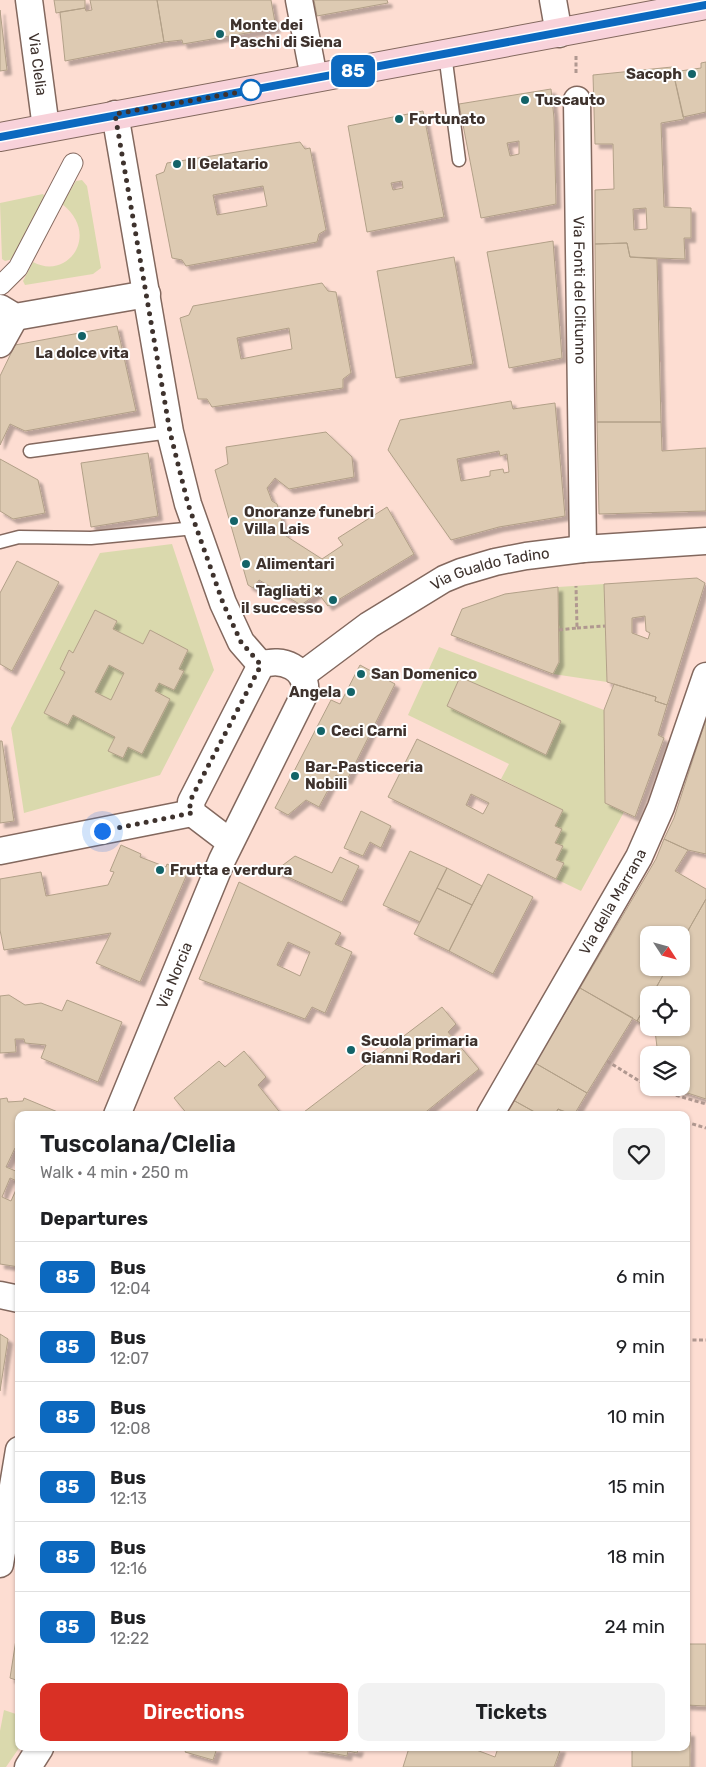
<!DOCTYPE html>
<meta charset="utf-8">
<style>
:root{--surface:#fff;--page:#f2f2f2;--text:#202124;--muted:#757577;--line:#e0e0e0;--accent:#d93025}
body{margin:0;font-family:Rubik,sans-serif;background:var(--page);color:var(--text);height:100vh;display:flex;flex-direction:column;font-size:19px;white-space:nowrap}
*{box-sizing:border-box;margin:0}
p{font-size:16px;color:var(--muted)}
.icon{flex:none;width:28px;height:28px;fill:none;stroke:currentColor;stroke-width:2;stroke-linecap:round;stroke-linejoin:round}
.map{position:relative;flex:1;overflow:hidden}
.drawer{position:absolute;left:15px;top:1111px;width:675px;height:640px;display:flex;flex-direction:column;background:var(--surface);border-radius:10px;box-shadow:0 1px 4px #0004}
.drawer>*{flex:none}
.badge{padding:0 10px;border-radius:8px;font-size:18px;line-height:32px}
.needle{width:32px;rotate:126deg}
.fabs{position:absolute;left:640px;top:926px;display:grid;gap:10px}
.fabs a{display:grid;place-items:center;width:50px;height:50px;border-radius:10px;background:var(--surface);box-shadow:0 1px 4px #0004;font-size:25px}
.you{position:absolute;width:25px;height:25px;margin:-12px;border:4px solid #fff;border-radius:50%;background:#1a73e8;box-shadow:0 0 0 8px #1a73e833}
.map>.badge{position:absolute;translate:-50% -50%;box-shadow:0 0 0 2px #fff}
h2{padding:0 25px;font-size:19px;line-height:45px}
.round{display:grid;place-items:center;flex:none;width:52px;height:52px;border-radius:10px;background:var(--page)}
.overview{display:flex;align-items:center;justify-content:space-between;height:85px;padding:0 25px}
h1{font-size:24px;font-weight:600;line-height:38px}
.button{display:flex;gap:10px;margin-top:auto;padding:10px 25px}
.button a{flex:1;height:58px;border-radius:10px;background:var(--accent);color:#fff;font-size:20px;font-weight:600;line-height:58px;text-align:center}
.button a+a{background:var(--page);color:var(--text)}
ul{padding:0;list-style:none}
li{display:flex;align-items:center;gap:15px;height:70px;padding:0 25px;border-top:1px solid var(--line)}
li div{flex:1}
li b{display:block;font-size:19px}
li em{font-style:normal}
li .badge{min-width:55px;font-weight:700;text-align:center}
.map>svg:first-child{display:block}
.green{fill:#dad9ad}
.building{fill:#ddcab2;stroke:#b2a088;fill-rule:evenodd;filter:url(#shadow)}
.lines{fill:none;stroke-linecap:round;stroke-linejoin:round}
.service-casing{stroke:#83685e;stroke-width:15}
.pedestrian-casing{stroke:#83685e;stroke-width:21}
.minor-casing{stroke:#83685e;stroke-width:29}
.secondary-casing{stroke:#83685e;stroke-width:30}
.path{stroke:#b09890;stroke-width:3;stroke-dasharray:4 2.5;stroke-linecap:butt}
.service{stroke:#fff;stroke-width:12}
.pedestrian{stroke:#fff;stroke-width:19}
.minor{stroke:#fff;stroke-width:26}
.secondary{stroke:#f8d2da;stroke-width:28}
.line-casing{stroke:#fff;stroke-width:11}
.line{stroke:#0c69bf;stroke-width:8}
.walk{stroke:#3e322d;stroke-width:5;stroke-dasharray:0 9}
.poi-dot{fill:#136368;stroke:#fff;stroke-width:2}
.stop-dot{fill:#fff;stroke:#0c69bf;stroke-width:2.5}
.labels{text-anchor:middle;stroke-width:4;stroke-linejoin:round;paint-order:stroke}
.poi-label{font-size:15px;font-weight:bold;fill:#3e322d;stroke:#fff;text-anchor:start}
.street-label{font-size:15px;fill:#3e322d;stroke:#fff}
</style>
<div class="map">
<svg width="706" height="1767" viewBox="0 0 706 1767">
<defs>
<filter id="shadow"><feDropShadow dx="4.5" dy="4.5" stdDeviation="1" flood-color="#0004"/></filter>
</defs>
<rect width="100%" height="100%" fill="#fdddd2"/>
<path class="green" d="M82 180 87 186 101 268 93 274 25 285 23 281 33 262C68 281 101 234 62 204L76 181Z
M43 194 45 197 13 259 5 261 2 259 0 203Z
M172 544 214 670 160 775 24 813 11 728 100 553Z
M604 584 607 682 553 674 559 662 558 587Z
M439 647 604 710 605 803 624 812 581 891 556 879 564 863 556 860 563 847 555 843 562 829 555 826 562 810 501 779 509 764 408 715Z
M4 1710 19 1715V1748L6 1767H0V1731Z"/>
<path class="building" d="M54 0H85V8L56 13Z
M90 0H157L164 42 65 61 60 12 85 8 86 11 92 10Z
M157 0H271L276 28 183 44 182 40 164 42Z
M314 0H387L388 3 317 16Z
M0 10 7 70 0 71Z
M706 62V112L683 117 673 72 701 68V63Z
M672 67 684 119 661 123 664 207 691 208V238H684L685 259 630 257 627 243 595 244V190L614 189 613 144H595L593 75ZM646 208 647 229 634 230 633 209Z
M551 89 554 118 556 204 481 218 459 104ZM519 141V154L510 156 507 143Z
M423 111 444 217 367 232 348 126ZM402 181 403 188 393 190 391 183Z
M300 142 305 149 310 148 326 230 319 234 317 242 186 266 182 260 172 258 156 175 164 172 167 163ZM263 186 267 206 217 215 213 195Z
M553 241 562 358 509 368 487 252Z
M627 243 630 257 657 259 661 422H597L595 244Z
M454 257 473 364 396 378 377 271Z
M322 283 328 291 336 292 351 373 343 379V388L212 407 207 399H198L180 318 189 315 193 306ZM289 328 292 349 241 359 237 338Z
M117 326 136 411 25 431 10 424 0 445V376L15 345Z
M511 401 513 409 555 403 565 516 499 527 451 540 388 450 400 420ZM499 451 500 456 507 454 509 472 504 473 503 469 490 471V476L461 481 457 459Z
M597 422H661L662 451 706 448V511L599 514Z
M326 432 352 457 354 477 289 489 275 478 267 488 272 501 277 504 286 536 322 559 343 545 338 538 387 507 414 554 328 606 318 593 301 605 259 580 253 588 248 585 215 470 228 464 226 447Z
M148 453 158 516 91 527 81 463Z
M0 459 38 480 45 513 13 519 0 511Z
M17 561 59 582 12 671 0 664V593Z
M697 578 705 583 667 705 655 701 656 697 607 682 604 584ZM645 616 646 631 650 633 648 639 632 633V618Z
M558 587 559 662 553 674 451 635 462 609 505 594Z
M95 610 117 621 113 629 143 644 150 630 188 650 179 669 184 671 174 690 159 683 155 691 170 699 142 754 128 747 123 758 108 751 115 737 73 715 68 725 44 713 65 672 60 669 69 650 73 653ZM109 665 124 673 111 700 95 692Z
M360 665 395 684 347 780 336 775 319 807 306 800 288 815 275 808 331 700 340 704Z
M460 677 561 721 546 755 447 706Z
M614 684 656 697 655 701 667 705 658 735 664 738 635 817 605 803 604 710Z
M706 719V854L688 850 664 839 674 818Z
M417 739 563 810 555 826 562 829 555 843 563 846 556 860 564 863 556 879 388 797ZM471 794 489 803 483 814 466 805Z
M0 741H2L14 821 0 823Z
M361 811 391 826 381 848 370 842 363 856 344 848Z
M664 839 688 850 675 871 706 889V899L681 943V935H649V968H667L652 995H649V1000L637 1021 580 988 656 859Z
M121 845 141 854 140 857 166 867 167 864 187 874 140 982 96 963 111 933 4 950 0 930V879L41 872 46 896 108 885 114 872 110 871Z
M410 851 447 868 420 922 383 905Z
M295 856 332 873 340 857 359 866 342 902 275 871Z
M447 868 482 886 472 905 437 888Z
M488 874 533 897 493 974 449 951Z
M239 882 341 933 335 944 352 952 325 1013 312 1007 305 1019 199 979ZM288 942 310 952 300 976 277 965Z
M437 888 472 905 449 951 414 934Z
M706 899V1099L672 1088H681V1055H658L655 1031 637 1021 649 1000V1028H681V995H652L667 968H681V943Z
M580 988 633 1018 587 1093 535 1063Z
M9 995 25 1005 41 1003 62 1011 67 1000 122 1022 98 1082 41 1058 46 1045 25 1043 24 1039H15L16 1052 0 1053V996Z
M442 1007 456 1024 448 1032 479 1069 422 1115H300Z
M244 1051 266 1077 258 1085 282 1115H188L174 1098 219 1061 225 1067Z
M535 1063 587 1093 574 1115 558 1109 555 1115H540L513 1100Z
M7 1098 8 1102 23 1101 24 1098 65 1115H19V1149L15 1148 6 1167 18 1172 19 1170V1182L10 1178 2 1197 11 1201 19 1183V1267L0 1264V1099Z
M513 1100 540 1115H504Z
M558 1109 569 1115H555Z
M0 1334 8 1339 0 1391Z
M19 1620V1681L10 1678Z
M686 1644H706V1706L686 1705Z
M686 1732H690V1767H632V1748H686Z
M187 1748H217L213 1760 185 1752Z
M304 1748H359L357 1753 348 1751 347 1756Z
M409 1748H471L495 1757 498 1748H561L554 1767H403Z"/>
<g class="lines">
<g class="service-casing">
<path id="service" d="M445 54 459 160
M30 451 170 432
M0 542 19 537 91 538 195 528"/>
</g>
<g class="pedestrian-casing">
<path id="pedestrian" d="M1 285 18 268 73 163"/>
</g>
<g class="minor-casing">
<g id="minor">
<path id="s1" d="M29 0 46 128"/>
<path d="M299 0 314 78"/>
<path d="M553 0 559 34"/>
<path id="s2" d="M577 100 583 549"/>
<path d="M115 114 170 432 188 504 223 603 241 642 261 665"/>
<path d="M0 308 15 317 147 294"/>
<path d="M0 344 15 317"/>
<path id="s3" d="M302 675 369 625 444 579 461 572 495 562 526 556 583 549 706 541"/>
<path d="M0 851 192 813"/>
<path id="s4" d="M117 1115 222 860 305 693C308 668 282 657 261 665L191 802 192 813 230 842"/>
<path id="s5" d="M490 1115 639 857 661 807 706 676"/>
<path d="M0 1295 19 1299"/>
<path d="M0 1564 19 1450"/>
<path d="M28 1767 40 1748"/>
</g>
</g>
<g class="secondary-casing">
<path id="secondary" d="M0 137 706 5"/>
</g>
<path class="path" d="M576 56V74
M577 628 605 626
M559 630 577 628 576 586
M607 1061 649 1087
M651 1088 706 1104
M686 1122 706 1128
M686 1340H706"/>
<use href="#service" class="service"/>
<use href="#pedestrian" class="pedestrian"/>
<use href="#minor" class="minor"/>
<use href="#secondary" class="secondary"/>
</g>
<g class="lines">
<g class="line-casing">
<path id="line" d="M0 137 706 5"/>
</g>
<use href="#line" class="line"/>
<path class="walk" d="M102 831 192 813 190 806 192 797 261 665 241 642 223 603 188 504 170 432 115 114 257 89 251 90"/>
</g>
<g class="poi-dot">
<circle cx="220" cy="34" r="5"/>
<circle cx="692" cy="74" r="5"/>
<circle cx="525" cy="100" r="5"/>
<circle cx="399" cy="119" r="5"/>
<circle cx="177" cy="164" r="5"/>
<circle cx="82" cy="336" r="5"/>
<circle cx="234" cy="521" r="5"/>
<circle cx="246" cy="564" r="5"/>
<circle cx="333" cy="600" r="5"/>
<circle cx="361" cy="674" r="5"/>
<circle cx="351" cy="692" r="5"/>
<circle cx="321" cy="731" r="5"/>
<circle cx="295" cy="776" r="5"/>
<circle cx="160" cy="870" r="5"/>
<circle cx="351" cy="1050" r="5"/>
</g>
<circle class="stop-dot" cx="251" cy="90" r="10"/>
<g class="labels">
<g class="poi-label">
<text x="230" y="30">Monte dei<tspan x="230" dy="17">Paschi di Siena</tspan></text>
<text x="682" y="79" text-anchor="end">Sacoph</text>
<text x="535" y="105">Tuscauto</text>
<text x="409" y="124">Fortunato</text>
<text x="187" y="169">Il Gelatario</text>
<text x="82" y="358" text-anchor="middle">La dolce vita</text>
<text x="244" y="517">Onoranze funebri<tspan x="244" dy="17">Villa Lais</tspan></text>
<text x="256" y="569">Alimentari</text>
<text x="323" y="596" text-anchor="end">Tagliati ×<tspan x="323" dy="17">il successo</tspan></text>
<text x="371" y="679">San Domenico</text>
<text x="341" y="697" text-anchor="end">Angela</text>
<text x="331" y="736">Ceci Carni</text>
<text x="305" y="772">Bar-Pasticceria<tspan x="305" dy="17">Nobili</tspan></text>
<text x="170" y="875">Frutta e verdura</text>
<text x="361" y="1046">Scuola primaria<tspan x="361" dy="17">Gianni Rodari</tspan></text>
</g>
<g class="street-label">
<text dy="5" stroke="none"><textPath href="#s1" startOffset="65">Via Clelia</textPath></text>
<text dy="5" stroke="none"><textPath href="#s2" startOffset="190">Via Fonti del Clitunno</textPath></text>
<text dy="5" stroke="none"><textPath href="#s3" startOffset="219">Via Gualdo Tadino</textPath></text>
<text dy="5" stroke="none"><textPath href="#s5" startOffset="246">Via della Marrana</textPath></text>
<text dy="5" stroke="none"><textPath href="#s4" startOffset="151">Via Norcia</textPath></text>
</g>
</g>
</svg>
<div class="fabs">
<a><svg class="needle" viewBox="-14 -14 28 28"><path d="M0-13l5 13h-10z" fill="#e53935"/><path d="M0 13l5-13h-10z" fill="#757577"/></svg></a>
<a><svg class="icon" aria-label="locate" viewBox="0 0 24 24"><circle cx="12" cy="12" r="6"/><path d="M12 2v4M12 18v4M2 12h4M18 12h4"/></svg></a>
<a><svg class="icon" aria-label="layers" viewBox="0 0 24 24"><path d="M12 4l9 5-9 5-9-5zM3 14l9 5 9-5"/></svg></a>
</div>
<div class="you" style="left:102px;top:831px"></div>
<b class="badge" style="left:353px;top:71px;background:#0c69bf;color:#fff">85</b>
<section class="drawer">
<div class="overview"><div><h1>Tuscolana/Clelia</h1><p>Walk · 4 min · 250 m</p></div><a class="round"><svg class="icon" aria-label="heart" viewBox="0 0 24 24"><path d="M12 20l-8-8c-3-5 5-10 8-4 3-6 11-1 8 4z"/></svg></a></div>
<h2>Departures</h2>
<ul>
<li><span class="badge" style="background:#0c69bf;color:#fff">85</span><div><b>Bus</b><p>12:04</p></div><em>6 min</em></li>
<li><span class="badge" style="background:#0c69bf;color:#fff">85</span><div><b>Bus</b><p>12:07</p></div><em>9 min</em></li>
<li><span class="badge" style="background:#0c69bf;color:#fff">85</span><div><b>Bus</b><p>12:08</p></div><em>10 min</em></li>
<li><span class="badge" style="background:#0c69bf;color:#fff">85</span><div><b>Bus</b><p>12:13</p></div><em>15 min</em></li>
<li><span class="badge" style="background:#0c69bf;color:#fff">85</span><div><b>Bus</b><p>12:16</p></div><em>18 min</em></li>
<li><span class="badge" style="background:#0c69bf;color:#fff">85</span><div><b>Bus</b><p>12:22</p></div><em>24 min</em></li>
</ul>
<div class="button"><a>Directions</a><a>Tickets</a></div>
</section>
</div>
